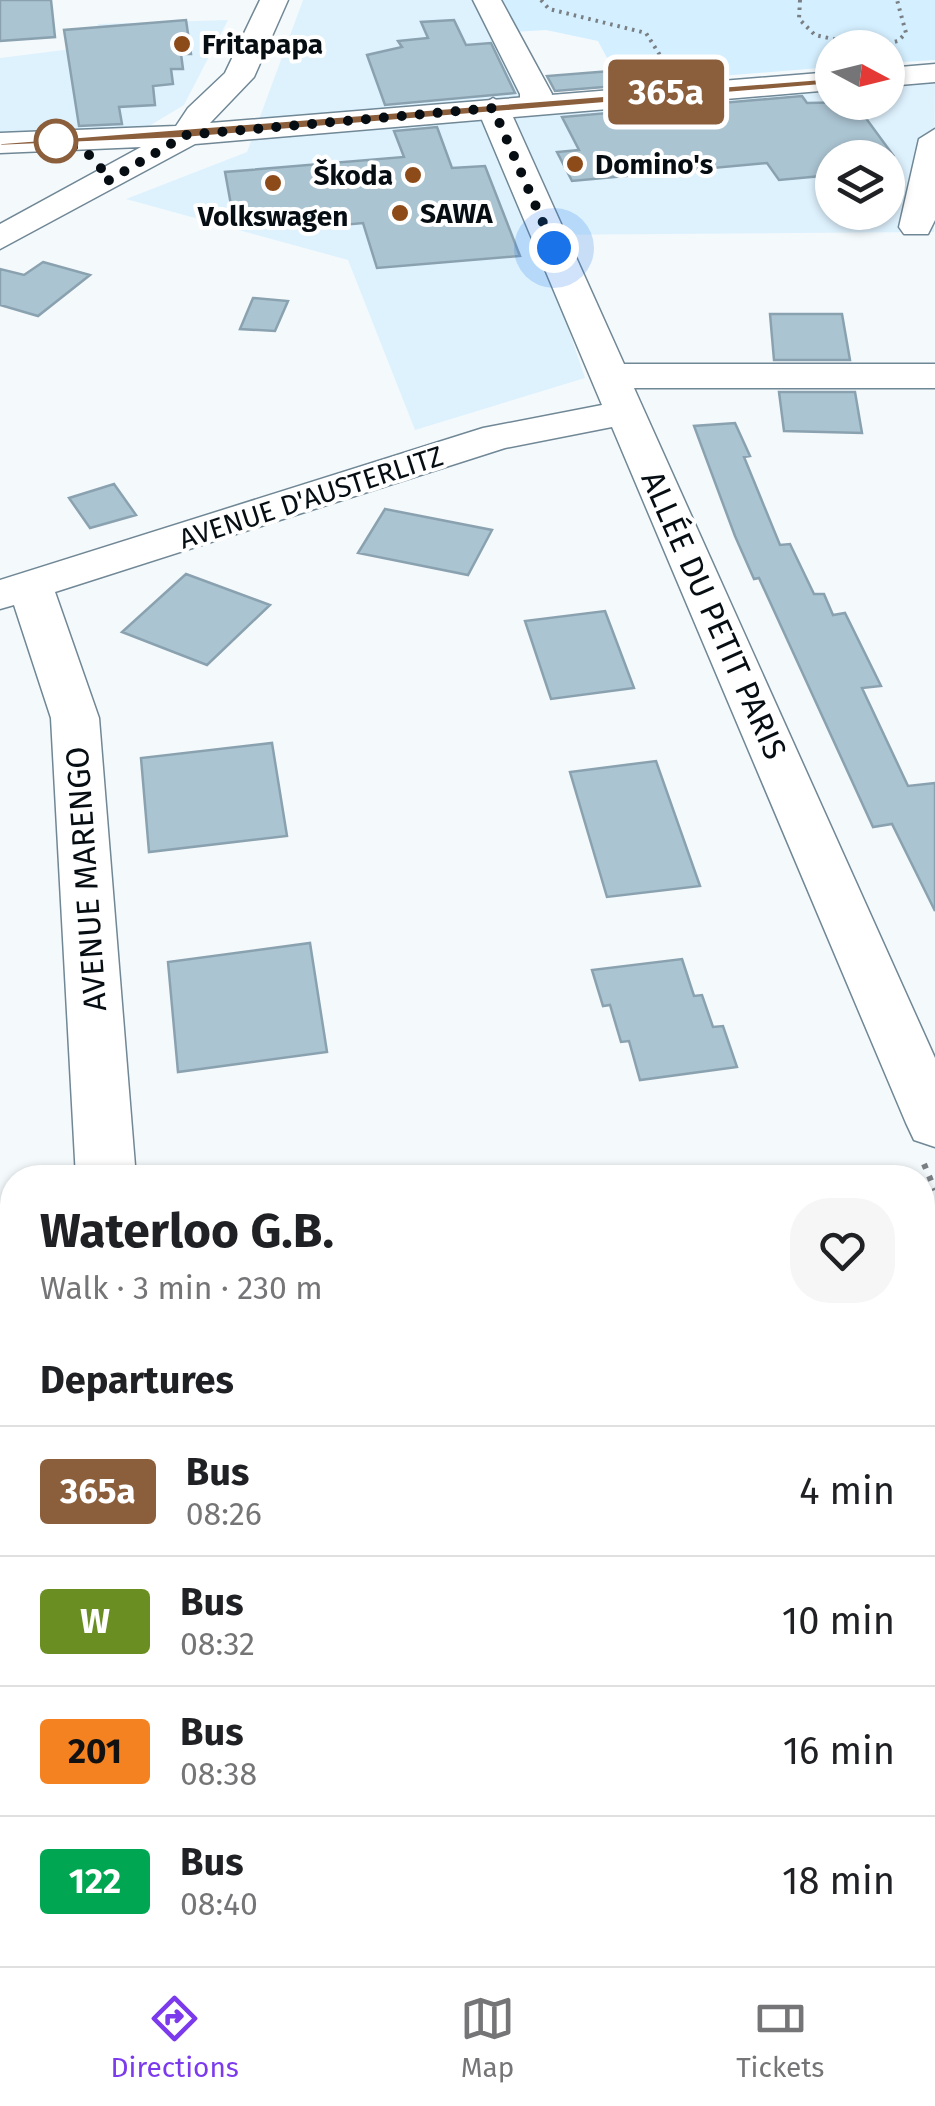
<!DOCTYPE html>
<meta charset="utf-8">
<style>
:root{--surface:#fff;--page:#f6f6f6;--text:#202124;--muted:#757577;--line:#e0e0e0;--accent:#7c3aed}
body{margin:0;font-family:"Fira Sans",sans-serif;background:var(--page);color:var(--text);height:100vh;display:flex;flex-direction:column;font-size:38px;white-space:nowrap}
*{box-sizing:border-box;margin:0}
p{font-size:32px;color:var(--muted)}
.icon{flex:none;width:55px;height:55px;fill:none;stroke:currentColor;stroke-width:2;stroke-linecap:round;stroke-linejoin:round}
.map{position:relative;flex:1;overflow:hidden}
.panel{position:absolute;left:0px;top:1165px;width:935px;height:802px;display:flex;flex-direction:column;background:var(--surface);border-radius:40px 40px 0 0;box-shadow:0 2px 8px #0004}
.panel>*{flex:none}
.badge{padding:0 20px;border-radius:8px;font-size:35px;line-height:65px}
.needle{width:65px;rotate:97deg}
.tools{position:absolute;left:815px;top:30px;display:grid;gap:20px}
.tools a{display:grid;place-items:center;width:90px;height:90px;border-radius:50%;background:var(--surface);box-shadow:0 2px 8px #0004;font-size:50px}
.you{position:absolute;width:50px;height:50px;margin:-25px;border:8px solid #fff;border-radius:50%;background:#1a73e8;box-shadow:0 0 0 15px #1a73e833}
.map>.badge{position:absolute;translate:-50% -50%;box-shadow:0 0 0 5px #fff}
h2{padding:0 40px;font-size:38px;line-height:90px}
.round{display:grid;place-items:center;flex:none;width:105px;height:105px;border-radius:40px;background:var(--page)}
.summary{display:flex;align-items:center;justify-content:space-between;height:170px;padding:0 40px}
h1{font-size:48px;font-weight:700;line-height:75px}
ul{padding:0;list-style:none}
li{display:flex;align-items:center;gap:30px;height:130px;padding:0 40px;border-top:2px solid var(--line)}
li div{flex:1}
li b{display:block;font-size:38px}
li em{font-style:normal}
li .badge{min-width:110px;font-weight:700;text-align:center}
.dock{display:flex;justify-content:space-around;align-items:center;height:140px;border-top:2px solid var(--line);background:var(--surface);font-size:28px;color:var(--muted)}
.dock a{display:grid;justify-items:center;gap:5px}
.dock .active{color:var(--accent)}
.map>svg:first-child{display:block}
.built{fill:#def2fe;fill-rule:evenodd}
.green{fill:#d4efff}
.building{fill:#abc4d2;stroke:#8aa2b0;stroke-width:2.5}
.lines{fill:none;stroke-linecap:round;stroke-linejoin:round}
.minor-casing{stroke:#708795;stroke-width:3}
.major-casing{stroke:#708795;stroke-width:3}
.path-far2{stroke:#797f83;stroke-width:4;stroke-dasharray:2.5 5;stroke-linecap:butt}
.path-far1{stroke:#797f83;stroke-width:6;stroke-dasharray:5 8;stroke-linecap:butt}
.path{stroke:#797f83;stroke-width:8;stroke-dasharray:6 10;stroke-linecap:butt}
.minor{fill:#fff;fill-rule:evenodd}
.major{fill:#fff;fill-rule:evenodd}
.line{fill:#8b5e3c;stroke:#fff;stroke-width:2.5}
.walk{stroke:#060e13;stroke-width:10;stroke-dasharray:0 18}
.poi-dot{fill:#8d4b19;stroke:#fff;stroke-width:4}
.stop-dot{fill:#fff;stroke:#8b5e3c;stroke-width:5}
.labels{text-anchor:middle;stroke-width:8;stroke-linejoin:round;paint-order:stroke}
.far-poi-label{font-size:28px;font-weight:bold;fill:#060e13;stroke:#fff;text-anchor:start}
.far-street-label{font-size:28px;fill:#060e13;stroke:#fff}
.street-label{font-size:32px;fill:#060e13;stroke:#fff}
</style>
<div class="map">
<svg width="935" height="1966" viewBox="0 0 935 1966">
<rect width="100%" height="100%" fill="#f4f9fc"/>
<path class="built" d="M303 0H498L547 109 832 86V102H888V81L935 77 934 232 537 235 585 378 415 430 348 260 126 199 247 152ZM832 158H888V212H832Z
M228 20 184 105 146 128 0 134V58L95 46 98 24Z"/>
<path class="green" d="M495 0H935V60L888 63V48H832V67L621 84 598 41 546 30 513 32Z"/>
<path class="building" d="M0 0H51L55 37 0 41Z
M186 20 191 54H181L183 69H171L173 84 153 86 155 105 119 107 122 124 79 126 64 30Z
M454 20 466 45 491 43 515 93 385 105 367 55 402 47 398 41 428 38 421 22Z
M624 70 616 86 555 91 547 76Z
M802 96 807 103 854 102 893 155 832 158V175L779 180 767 163 572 181 557 152 579 150 562 117Z
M437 127 452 168 485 166 520 256 377 268 363 223 301 229 296 210 233 216 225 172 404 157 394 131Z
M43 262 90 275 38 316 0 305V269L24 275Z
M253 298 288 301 275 331 240 329Z
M770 314H842L850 360H774Z
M779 392H855L862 433 784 431Z
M735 423 750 456 744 457 780 545 790 544 814 594H824L833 615 845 613 881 686 862 688 908 786 935 783V911L892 824 873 827 759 578 754 579 735 536 694 426Z
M114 484 136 515 90 528 69 498Z
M385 509 492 530 468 575 358 553Z
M186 574 270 605 207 665 122 632Z
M605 611 634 688 551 699 525 621Z
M272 743 287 836 149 852 141 758Z
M656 761 700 886 607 897 570 772Z
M310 943 327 1052 178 1072 168 962Z
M682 959 694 996 702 995 713 1027 723 1026 737 1067 640 1080 629 1041 621 1042 610 1005 603 1006 592 970Z"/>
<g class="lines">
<g class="minor-casing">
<path id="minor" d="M473 0H501L552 94 547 110 536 113 520 103V94Z
M493 98 509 108 624 364H935V388H634L935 1058V1147L914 1140 906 1123 612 427 505 448 55 592 99 718 136 1178H76L51 718 14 605 0 609V580L483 428 602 405 477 108Z
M935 129V220L928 234H904L899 227 919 139Z
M0 1422H12V1484H0Z
M179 1955H259L264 1966H182Z"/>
</g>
<g class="major-casing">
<path id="major" d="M260 0H288L254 77 210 123 832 72V90L195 144 0 249V224L141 147 0 153V133L176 126 188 108 225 73Z
M935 64V82L888 86V68Z"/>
</g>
<path class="path-far2" d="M541 0 549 9 646 33 668 68
M800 0 799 19 815 35 873 48
M873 47 898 41 906 33 897 0"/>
<path class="path-far1" d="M924 1164 935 1190"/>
<path class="path" d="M922 1347 935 1346"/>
<use href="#minor" class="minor"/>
<use href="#major" class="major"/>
</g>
<path class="line" d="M832 78 836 84 186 138 0 146V143Z"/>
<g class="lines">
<path class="walk" d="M56 141C81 149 100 155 106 182L186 135 493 108 554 248"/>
</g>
<g class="poi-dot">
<circle cx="182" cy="44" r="10"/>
<circle cx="575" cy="164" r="10"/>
<circle cx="413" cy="175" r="10"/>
<circle cx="273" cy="183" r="10"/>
<circle cx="400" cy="213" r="10"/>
</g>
<circle class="stop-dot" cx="56" cy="141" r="20"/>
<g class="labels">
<g class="far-poi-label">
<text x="202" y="54">Fritapapa</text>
<text x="595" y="174">Domino's</text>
<text x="393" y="185" text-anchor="end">Škoda</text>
<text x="420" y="223">SAWA</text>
<text x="273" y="226" text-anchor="middle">Volkswagen</text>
</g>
<g class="far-street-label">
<text transform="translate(311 497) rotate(-18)" y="10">AVENUE D'AUSTERLITZ</text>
</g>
<g class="street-label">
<text transform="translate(714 615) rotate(66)" y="11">ALLÉE DU PETIT PARIS</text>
<text transform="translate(86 879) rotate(-94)" y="11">AVENUE MARENGO</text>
</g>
</g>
</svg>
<div class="tools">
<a><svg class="needle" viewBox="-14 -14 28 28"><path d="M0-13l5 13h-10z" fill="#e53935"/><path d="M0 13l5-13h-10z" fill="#757577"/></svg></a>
<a><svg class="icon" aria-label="layers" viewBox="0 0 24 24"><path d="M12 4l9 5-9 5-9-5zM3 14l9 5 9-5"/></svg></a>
</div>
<div class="you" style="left:554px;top:248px"></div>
<b class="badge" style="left:666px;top:92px;background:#8b5e3c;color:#fff">365a</b>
<section class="panel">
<div class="summary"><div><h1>Waterloo G.B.</h1><p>Walk · 3 min · 230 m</p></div><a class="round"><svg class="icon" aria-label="heart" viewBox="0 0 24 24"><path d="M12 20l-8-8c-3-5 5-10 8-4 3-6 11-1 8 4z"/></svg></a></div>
<h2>Departures</h2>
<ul>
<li><span class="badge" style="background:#8b5e3c;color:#fff">365a</span><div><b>Bus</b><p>08:26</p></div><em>4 min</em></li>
<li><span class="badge" style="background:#6b8e23;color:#fff">W</span><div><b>Bus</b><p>08:32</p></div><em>10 min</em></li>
<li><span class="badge" style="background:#f58220;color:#111">201</span><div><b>Bus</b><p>08:38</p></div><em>16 min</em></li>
<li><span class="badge" style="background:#00a651;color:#fff">122</span><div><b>Bus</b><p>08:40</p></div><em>18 min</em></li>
</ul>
</section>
</div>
<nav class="dock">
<a class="active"><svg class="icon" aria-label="directions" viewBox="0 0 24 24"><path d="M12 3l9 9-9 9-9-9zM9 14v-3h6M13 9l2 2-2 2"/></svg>Directions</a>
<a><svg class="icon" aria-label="map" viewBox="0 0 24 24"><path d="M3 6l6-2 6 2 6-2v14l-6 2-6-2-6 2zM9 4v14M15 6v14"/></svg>Map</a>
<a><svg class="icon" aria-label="tickets" viewBox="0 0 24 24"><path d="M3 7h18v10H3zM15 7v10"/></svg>Tickets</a>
</nav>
